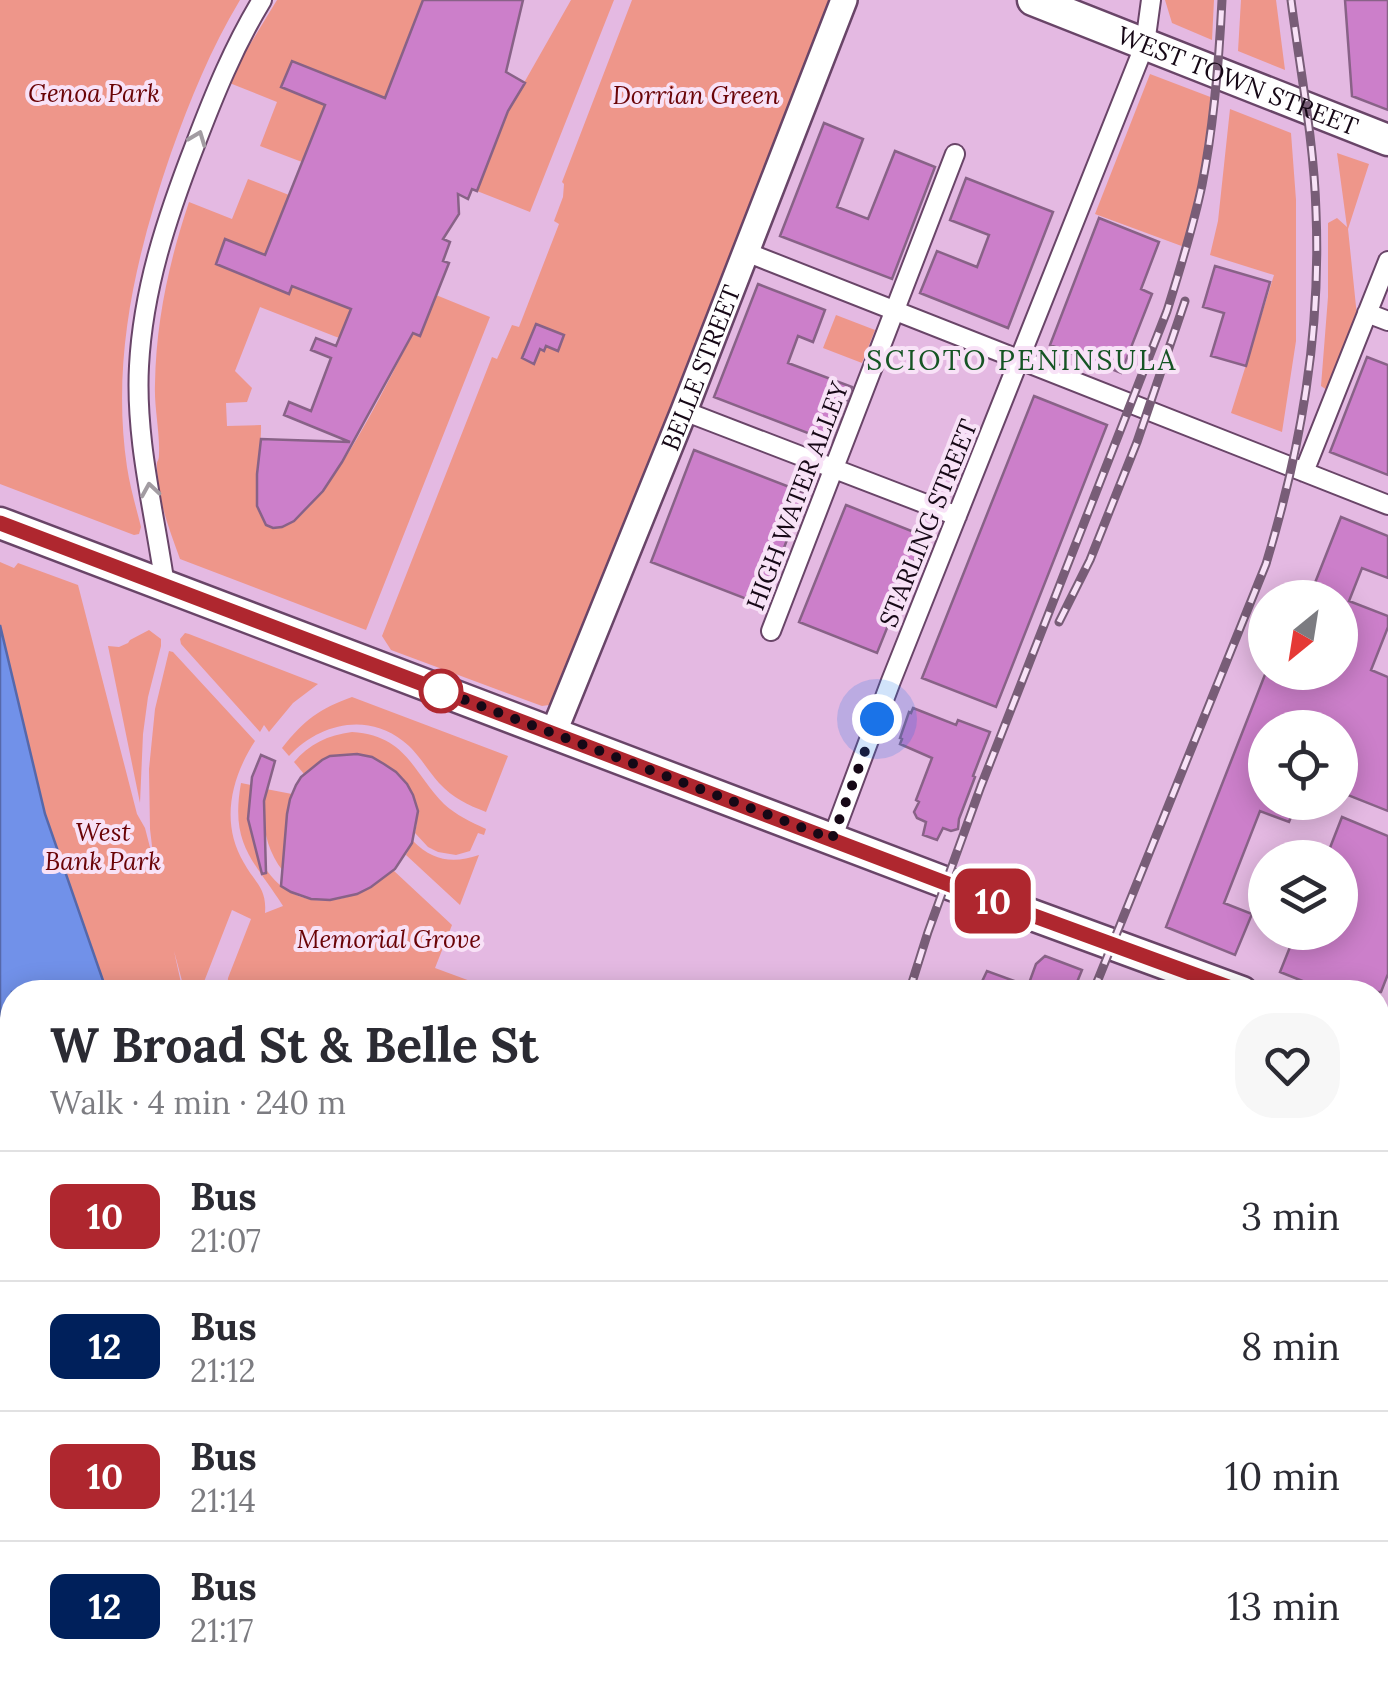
<!DOCTYPE html>
<meta charset="utf-8">
<style>
:root{--surface:#fff;--page:#f7f7f7;--text:#2b2b33;--muted:#7c7c81;--line:#e1e1e2}
body{margin:0;font-family:Lora,serif;background:var(--page);color:var(--text);height:100vh;display:flex;flex-direction:column;font-size:38px;white-space:nowrap}
*{box-sizing:border-box;margin:0}
p{font-size:32px;color:var(--muted)}
.icon{flex:none;width:55px;height:55px;fill:none;stroke:currentColor;stroke-width:2;stroke-linecap:round;stroke-linejoin:round}
.map{position:relative;flex:1;overflow:hidden}
.panel{position:absolute;left:0px;top:980px;width:1390px;height:712px;display:flex;flex-direction:column;background:var(--surface);border-radius:40px 40px 0 0;box-shadow:0 5px 25px #0003}
.panel>*{flex:none}
.badge{padding:0 20px;border-radius:15px;font-size:35px;line-height:65px}
.needle{width:65px;rotate:210deg}
.fabs{position:absolute;left:1248px;top:580px;display:grid;gap:20px}
.fabs a{display:grid;place-items:center;width:110px;height:110px;border-radius:50%;background:var(--surface);box-shadow:0 5px 25px #0003;font-size:50px}
.you{position:absolute;width:50px;height:50px;margin:-25px;border:8px solid #fff;border-radius:50%;background:#1a73e8;box-shadow:0 0 0 15px #1a73e833}
.map>.badge{position:absolute;translate:-50% -50%;box-shadow:0 0 0 5px #fff}
.round{display:grid;place-items:center;flex:none;width:105px;height:105px;border-radius:40px;background:var(--page)}
.summary{display:flex;align-items:center;justify-content:space-between;height:170px;padding:0 50px}
h1{font-size:48px;font-weight:800;line-height:75px}
ul{padding:0;list-style:none}
li{display:flex;align-items:center;gap:30px;height:130px;padding:0 50px;border-top:2px solid var(--line)}
li div{flex:1}
li b{display:block;font-size:38px}
li em{font-style:normal}
li .badge{min-width:110px;font-weight:700;text-align:center}
.map>svg:first-child{display:block}
.green{fill:#ee968a}
.water{fill:#7191e9;stroke:#5668aa;stroke-width:2.5}
.building{fill:#cc7fca;stroke:#886287;stroke-width:2.5}
.lines{fill:none;stroke-linecap:round;stroke-linejoin:round}
.street-casing{stroke:#694568;stroke-width:22}
.secondary-casing{stroke:#694568;stroke-width:30}
.primary-casing{stroke:#694568;stroke-width:35}
.street{stroke:#fff;stroke-width:18}
.secondary{stroke:#fff;stroke-width:25}
.primary{stroke:#fff;stroke-width:30}
.rail-casing{stroke:#785d77;stroke-width:9}
.rail{stroke:#f8e2f7;stroke-width:5;stroke-dasharray:15;stroke-linecap:butt}
.oneway{stroke:#a29ca2}
.line-casing{stroke:#fff;stroke-width:22}
.line{stroke:#af272f;stroke-width:15}
.walk{stroke:#160816;stroke-width:10;stroke-dasharray:0 18}
.stop-dot{fill:#fff;stroke:#af272f;stroke-width:5}
.labels{text-anchor:middle;stroke-width:8;stroke-linejoin:round;paint-order:stroke}
.street-label{font-size:25px;fill:#160816;stroke:#f8e2f7}
.park-label{font-size:25px;font-style:italic;fill:#6a0306;stroke:#f8e2f7}
.neighbourhood-label{font-size:28px;letter-spacing:2.5px;fill:#165525;stroke:#f8e2f7}
</style>
<div class="map">
<svg width="1388" height="1691" viewBox="0 0 1388 1691">
<rect width="100%" height="100%" fill="#e4b9e2"/>
<path class="green" d="M0 0H240C211 48 190 100 171 153 136 255 111 359 127 467 130 487 136 507 141 527L139 534 134 535 0 484Z
M277 0H423L385 98 292 61 282 87 325 105 302 162 260 146 277 102 227 82Z
M571 0H614L530 212 477 191 508 111Z
M632 0H834L557 699 549 705 542 706 391 650 382 636 492 357 497 359 512 325 519 327 559 224 554 221 563 197 564 184 562 182Z
M1165 0H1214L1212 40 1172 23Z
M1241 0H1276L1285 70 1238 51Z
M1150 74 1213 98 1202 184 1187 248 1095 214Z
M1230 109 1291 133 1296 200V341L1282 432 1231 413 1274 275 1210 255 1218 221Z
M1337 153 1369 164 1348 229 1357 316 1327 390 1321 386 1328 297V223L1337 218 1347 227Z
M248 179 289 195 265 255 225 239 216 264 289 293 292 286 351 309 339 338 260 307 235 371 252 388 247 402 226 403 227 426 261 425C262 457 247 496 266 524 272 528 273 529 281 527 325 516 391 375 413 333L420 335 436 295 490 317 366 630 180 559C170 531 157 499 157 469 156 458 159 464 159 454 160 432 154 407 155 384 156 321 169 262 189 202L232 219Z
M836 315 875 330 862 363 823 348Z
M0 562 14 568 18 563 78 585 137 814 145 828 154 863 150 829 149 769 155 709 169 651 173 652 255 741C231 778 220 823 244 863 255 883 267 888 265 913L283 906C253 859 230 845 241 783L251 785C239 851 279 921 354 895 369 890 381 880 393 870L452 925 435 968 500 992H227L228 978 251 919 232 910 200 992H185L174 951 183 992H107L45 814 0 625Z
M149 630 161 639V646L148 697 143 734 140 803 108 646 119 647 128 643 130 640Z
M185 633 189 634 318 684 293 703 269 732 264 725 260 732 181 644 180 639Z
M352 697 508 756 486 812C468 805 453 798 439 783 427 770 418 752 403 741 366 712 319 724 289 756L282 748C304 720 319 709 352 697Z
M352 732C407 736 411 770 444 804 456 815 471 822 486 829L484 835 478 833 470 851 456 855 438 852 428 847 415 833C431 770 349 728 304 774L294 762C309 744 328 735 352 732Z
M266 789 292 794 287 814 283 871C264 847 261 819 266 789Z
M413 841C433 861 453 864 479 855L460 905 406 855Z
M12 1475V1591L0 1578V1478Z
M1378 1529 1388 1535V1691H1303L1272 1680H1378Z
M121 1680H343L362 1691H137Z
M943 1680H1044L1069 1691H957Z
M1061 1680H1189L1208 1691H1086Z"/>
<path class="water" d="M0 625 45 814 107 992H12V1349L0 1328Z
M343 1680H841L873 1691H362Z"/>
<path class="building" d="M423 0H523L506 72 525 83 508 111 477 191 472 189 468 199 458 194 459 214 443 239 450 242 443 261 449 263 420 336 413 333 342 462 323 491 294 521 282 527 273 528 266 525 257 506V474L261 439 350 442 284 415 289 402 311 411 331 358 311 350 316 338 336 346 351 309 292 286 289 294 216 264 225 239 265 255 325 105 281 87 292 61 385 98Z
M1345 0H1388V110L1352 96Z
M824 123 863 139 837 207 868 219 895 151 935 167 892 279 780 236Z
M966 178 1053 212 1008 328 920 293 937 251 977 267 989 235 950 220Z
M1099 218 1159 242 1141 289 1152 294 1121 373 1050 345Z
M1215 266 1270 282 1246 366 1211 356 1224 313 1203 307Z
M758 284 825 310 813 342 798 336 788 363 852 387 831 442 714 397Z
M536 324 564 335 558 351 546 346 544 351 540 349 534 364 522 358Z
M1367 357 1388 365V475L1330 452Z
M1034 396 1107 425 996 707 922 678Z
M694 450 805 493 762 605 651 562Z
M846 505 924 536 877 653 799 622Z
M1341 517 1388 536V578L1362 568 1349 601 1388 616V627L1371 670 1388 677V811L1340 792V728H1265V802H1297L1289 822 1260 811 1224 903 1252 914 1235 955 1166 927 1266 672H1340V598H1309Z
M913 708 956 725 958 720 990 732 973 776 975 777 959 819 958 829 951 831 943 828 937 840 923 835 926 822 917 818 914 812 919 802 916 800 932 758 900 744 902 739 900 738 909 712 911 713Z
M357 754 372 757 384 764 396 772 407 784 413 795 418 811 412 843 395 869 371 887 357 894 330 900 311 899 291 892 281 886 287 814 290 799 296 785 301 777 322 760 330 756Z
M261 755 275 761 264 801 266 873 262 874 248 819 252 777Z
M1342 817 1388 836V974L1381 992H1330L1280 972 1296 932H1340V858H1326Z
M1045 956 1082 970 1073 992H985L978 990 987 971 1028 986 1036 964Z"/>
<g class="lines">
<g class="street-casing">
<path id="street" d="M746 252 1388 505
M1367 313 1388 321
M684 411 957 516
M1304 472 1388 261
M165 586C155 514 135 440 139 366 143 289 167 217 195 145 214 95 234 46 262 0
M771 631 955 154
M832 839 891 681 1145 44 1151 0"/>
</g>
<g class="secondary-casing">
<g id="secondary">
<path id="s1" d="M553 734 684 411 844 0"/>
</g>
</g>
<g class="primary-casing">
<g id="primary">
<path id="s2" d="M1033 0 1388 140"/>
<path d="M0 523 1002 904 1242 992"/>
<path d="M1378 1044 1388 1048"/>
<path d="M0 1618 12 1629"/>
<path d="M77 1680 94 1691"/>
</g>
</g>
<use href="#street" class="street"/>
<use href="#secondary" class="secondary"/>
<use href="#primary" class="primary"/>
<g class="rail-casing">
<path id="rail" d="M1059 622 1090 560 1137 442 1185 301
M909 992 928 932 981 786 1167 311C1180 269 1193 228 1202 185 1214 124 1219 62 1222 0
M1093 992 1266 564C1301 448 1321 333 1316 212 1314 141 1300 70 1291 0
M0 1449 12 1446
M1378 1486 1388 1493
M1247 1680 1272 1691
M867 1691 868 1680"/>
</g>
<use href="#rail" class="rail"/>
</g>
<defs><path id="oneway-chevron" d="M-2-3.5L2.5 0L-2 3.5" fill="none" stroke-width="1.6" stroke-linecap="round" stroke-linejoin="round" transform="scale(2.5)"/></defs>
<g class="oneway">
<use href="#oneway-chevron" transform="translate(198 138) rotate(-69)"/>
<use href="#oneway-chevron" transform="translate(150 490) rotate(-99)"/>
</g>
<g class="lines">
<g class="line-casing">
<path id="line" d="M0 523 969 892 1242 992"/>
</g>
<use href="#line" class="line"/>
<path class="walk" d="M441 691 436 689 832 839 877 719"/>
</g>
<circle class="stop-dot" cx="441" cy="691" r="20"/>
<g class="labels">
<g class="street-label">
<text dy="9" stroke="none"><textPath href="#s2" startOffset="220">WEST TOWN STREET</textPath></text>
<text dy="9" stroke="none"><textPath href="#s1" startOffset="395">BELLE STREET</textPath></text>
<text transform="translate(797 496) rotate(-69)" y="9">HIGH WATER ALLEY</text>
<text transform="translate(928 523) rotate(-68)" y="9">STARLING STREET</text>
</g>
<g class="park-label">
<text x="94" y="102">Genoa Park</text>
<text x="696" y="104">Dorrian Green</text>
<text x="103" y="841">West<tspan x="103" dy="29">Bank Park</tspan></text>
<text x="389" y="948">Memorial Grove</text>
</g>
<g class="neighbourhood-label">
<text x="1022" y="370">SCIOTO PENINSULA</text>
</g>
</g>
</svg>
<div class="fabs">
<a><svg class="needle" viewBox="-14 -14 28 28"><path d="M0-13l5 13h-10z" fill="#e53935"/><path d="M0 13l5-13h-10z" fill="#7c7c81"/></svg></a>
<a><svg class="icon" aria-label="locate" viewBox="0 0 24 24"><circle cx="12" cy="12" r="6"/><path d="M12 2v4M12 18v4M2 12h4M18 12h4"/></svg></a>
<a><svg class="icon" aria-label="layers" viewBox="0 0 24 24"><path d="M12 4l9 5-9 5-9-5zM3 14l9 5 9-5"/></svg></a>
</div>
<div class="you" style="left:877px;top:719px"></div>
<b class="badge" style="left:993px;top:901px;background:#af272f;color:#fff">10</b>
<section class="panel">
<div class="summary"><div><h1>W Broad St &amp; Belle St</h1><p>Walk · 4 min · 240 m</p></div><a class="round"><svg class="icon" aria-label="heart" viewBox="0 0 24 24"><path d="M12 20l-8-8c-3-5 5-10 8-4 3-6 11-1 8 4z"/></svg></a></div>
<ul>
<li><span class="badge" style="background:#af272f;color:#fff">10</span><div><b>Bus</b><p>21:07</p></div><em>3 min</em></li>
<li><span class="badge" style="background:#00205b;color:#fff">12</span><div><b>Bus</b><p>21:12</p></div><em>8 min</em></li>
<li><span class="badge" style="background:#af272f;color:#fff">10</span><div><b>Bus</b><p>21:14</p></div><em>10 min</em></li>
<li><span class="badge" style="background:#00205b;color:#fff">12</span><div><b>Bus</b><p>21:17</p></div><em>13 min</em></li>
</ul>
</section>
</div>
